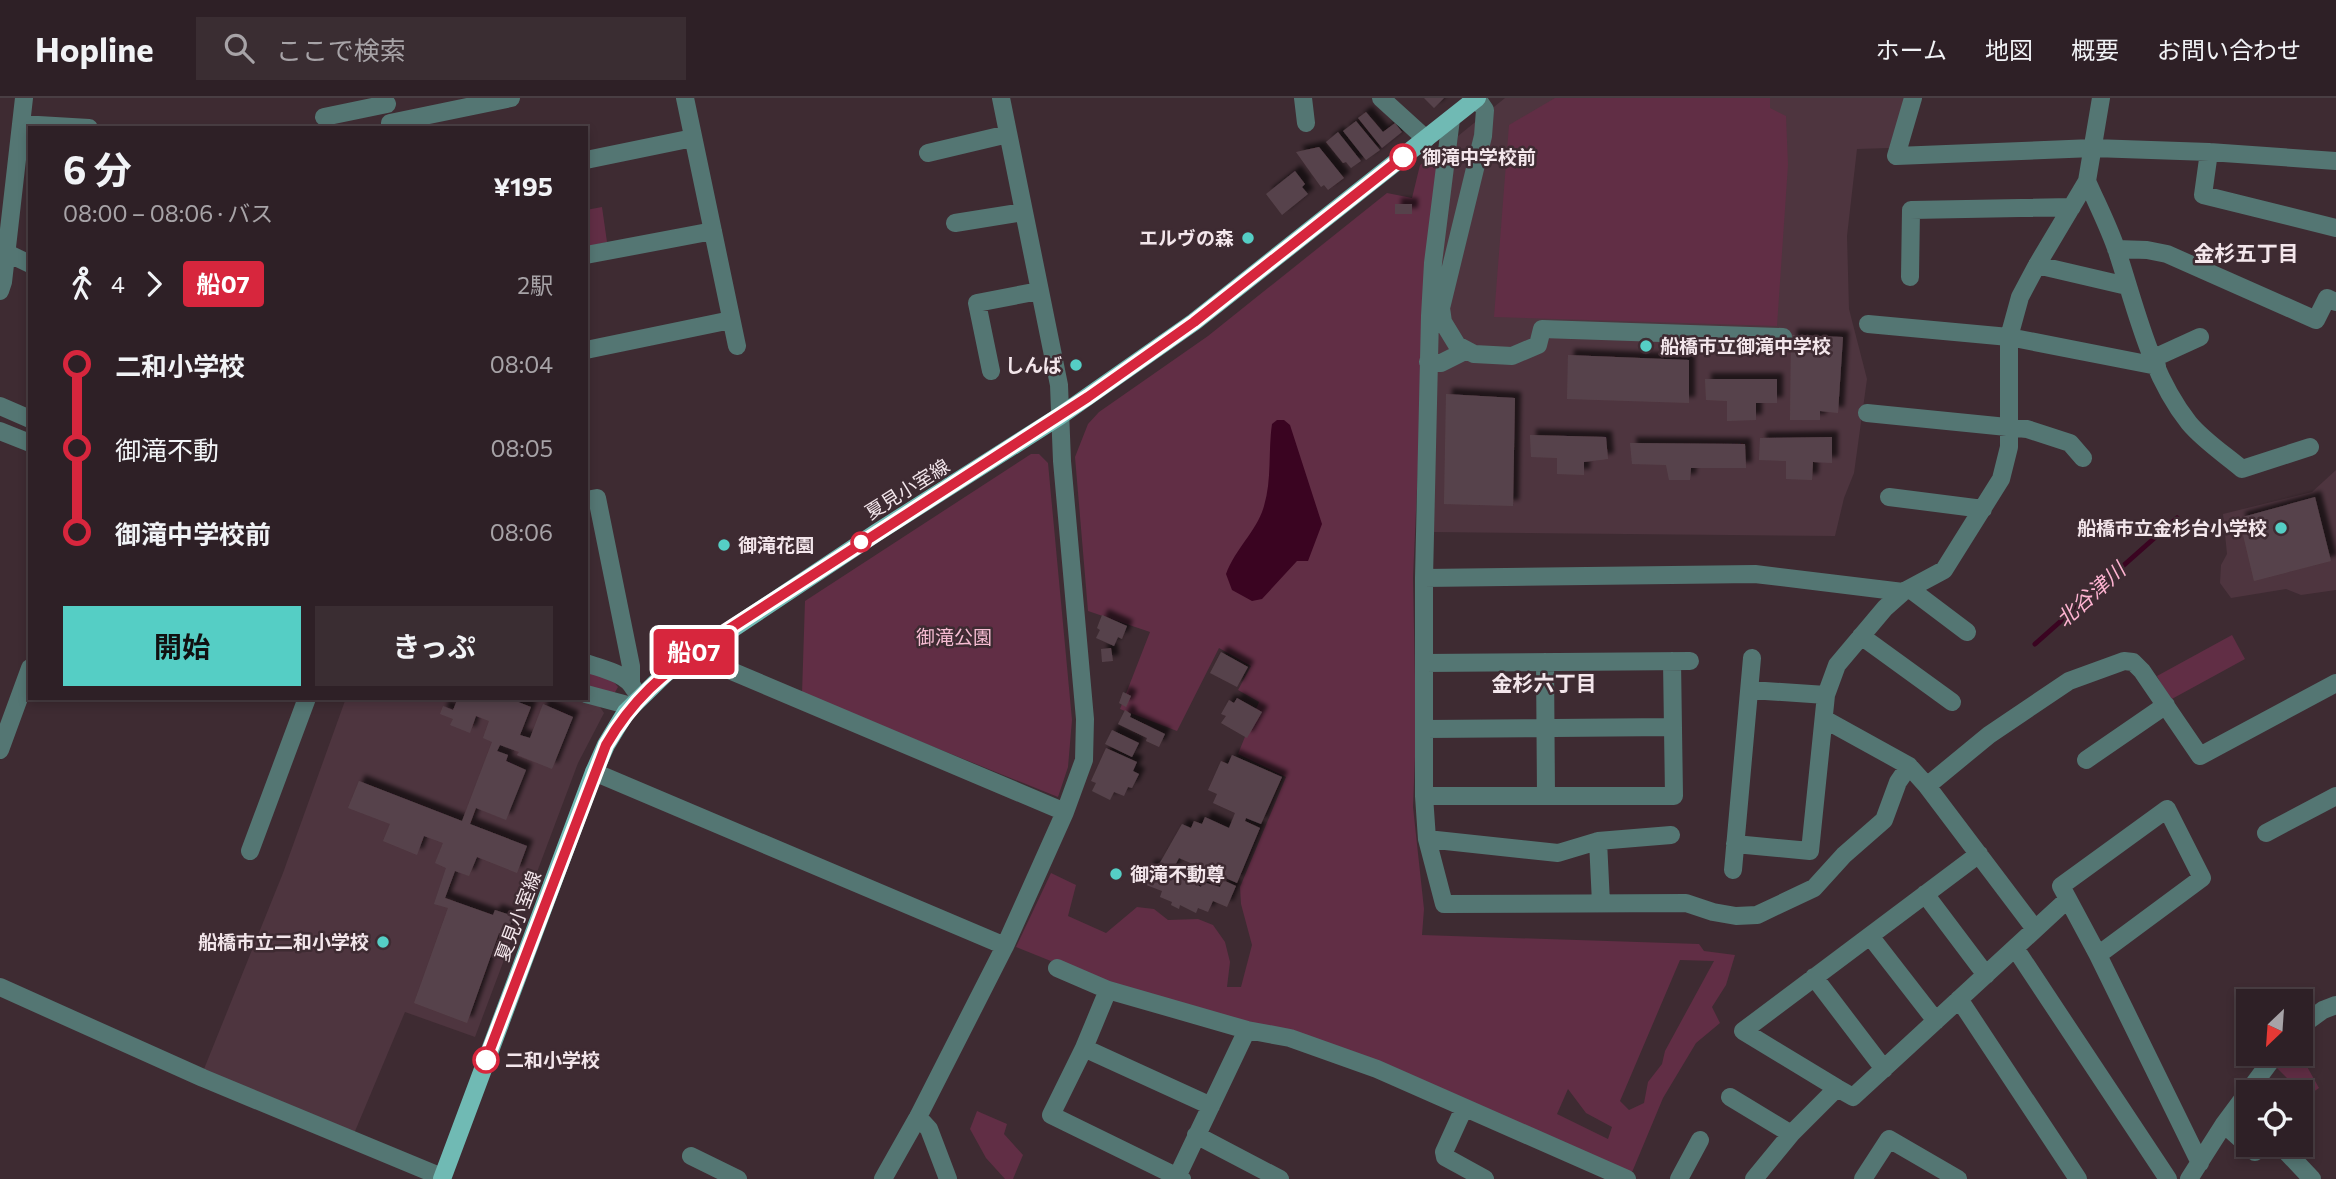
<!DOCTYPE html>
<html lang="ja">
<meta charset="utf-8">
<style>
:root{--surface:#2e2026;--page:#3a2d32;--text:#f1f3f6;--muted:#a7a3a7;--line:#493e43;--accent:#55cec5}
body{margin:0;font-family:Commissioner,"Noto Sans JP",sans-serif;background:var(--page);color:var(--text);height:100vh;display:flex;flex-direction:column;font-size:26px;white-space:nowrap}
*{box-sizing:border-box;margin:0}
p{font-size:23px;color:var(--muted)}
.icon{flex:none;width:38px;height:38px;fill:none;stroke:currentColor;stroke-width:2;stroke-linecap:round;stroke-linejoin:round}
.map{position:relative;flex:1;overflow:hidden}
.drawer{position:absolute;left:28px;top:28px;width:560px;height:574px;display:flex;flex-direction:column;background:var(--surface);border-radius:0px;box-shadow:0 4px 10px #0003,0 0 0 2px var(--line)}
.drawer>*{flex:none}
.badge{padding:0 14px;border-radius:5px;font-size:24px;line-height:46px}
.needle{width:46px;rotate:205deg}
.tools{position:absolute;left:2236px;top:891px;display:grid;gap:14px}
.tools a{display:grid;place-items:center;width:77px;height:77px;border-radius:0px;background:var(--surface);box-shadow:0 4px 10px #0003,0 0 0 2px var(--line);font-size:35px}
.map>.badge{position:absolute;translate:-50% -50%;box-shadow:0 0 0 4px #fff}
.legs{display:flex;align-items:center;gap:10px;height:77px;padding:0 35px;font-size:23px}
.legs p{margin-inline-start:auto}
.head{display:flex;align-items:center;justify-content:space-between;height:119px;padding:0 35px}
h1{font-size:38px;font-weight:700;line-height:52px}
.action{display:flex;gap:14px;margin-top:auto;padding:14px 35px}
.action a{flex:1;height:80px;border-radius:0px;background:var(--accent);color:#111;font-size:28px;font-weight:700;line-height:80px;text-align:center}
.action a+a{background:var(--page);color:var(--text)}
ul{padding:0 35px;list-style:none}
li{display:flex;align-items:center;gap:24px;height:84px;font-size:26px}
li i{display:grid;place-items:center;width:10px;height:100%;margin:0 9px;background:currentColor}
li i::after{content:'';width:18px;height:18px;margin:-9px;border:5px solid;border-radius:50%;background:var(--surface)}
li p{margin-inline-start:auto}
li:first-child i{background:linear-gradient(#0000 50%,currentColor 0)}
li:last-child i{background:linear-gradient(currentColor 50%,#0000 0)}
header{display:flex;align-items:center;gap:42px;box-sizing:border-box;height:98px;padding:0 35px;background:var(--surface);border-bottom:2px solid var(--line)}
header strong{font-size:33px}
nav{display:flex;gap:38px;margin-inline-start:auto;font-size:24px}
.search{width:490px;height:63px;background:var(--page);display:flex;align-items:center;gap:18px;box-sizing:border-box;padding:0 24px;border-radius:0px;color:var(--muted);font-size:26px}
.map>svg:first-child{display:block}
.built{fill:#4e353f}
.green{fill:#612e45;fill-rule:evenodd}
.water{fill:#3a0421}
.lines{fill:none;stroke-linecap:round;stroke-linejoin:round}
.stream{stroke:#3a0421;stroke-width:5}
.building{fill:#57434b;fill-rule:evenodd;filter:url(#shadow)}
.minor{stroke:#547673;stroke-width:18}
.major{stroke:#70bab4;stroke-width:18}
.line-1-casing{stroke:#fff;stroke-width:16}
.line-1{stroke:#d7263d;stroke-width:10}
.stop-1-dot{fill:#fff;stroke:#d7263d;stroke-width:3.5}
.poi-dot{fill:#55cec5;stroke:#3e2b32;stroke-width:2.5}
.labels{text-anchor:middle;stroke-width:5;stroke-linejoin:round;paint-order:stroke}
.stop-label{font-size:19px;font-weight:bold;fill:#f3e6eb;stroke:#3e2b32;text-anchor:start}
.poi-label{font-size:19px;font-weight:bold;fill:#f3e6eb;stroke:#3e2b32;text-anchor:end}
.street-label{font-size:19px;fill:#f3e6eb;stroke:#3e2b32}
.park-label{font-size:19px;fill:#f5bcd2;stroke:#3e2b32}
.neighbourhood-label{font-size:21px;font-weight:bold;fill:#f3e6eb;stroke:#3e2b32}
.water-label{font-size:21px;font-style:italic;fill:#feb3d1;stroke:#3e2b32}
</style>
<header>
<strong>Hopline</strong>
<div class="search"><svg class="icon" aria-label="search" viewBox="0 0 24 24"><circle cx="10" cy="10" r="6"/><path d="M15 15l6 6"/></svg>ここで検索</div>
<nav><a>ホーム</a><a>地図</a><a>概要</a><a>お問い合わせ</a></nav>
</header>
<div class="map">
<svg width="2336" height="1081" viewBox="0 0 2336 1081">
<defs>
<filter id="shadow"><feDropShadow dx="6" dy="-6" stdDeviation="2" flood-color="#0009"/></filter>
</defs>
<rect width="100%" height="100%" fill="#3e2b32"/>
<path class="built" d="M1505 0H1905L1889 50 1857 51 1847 138 1849 211 1867 281 1854 375 1844 400 1835 438 1431 434 1440 166 1458 38Z
M2336 372V492L2301 497 2286 491 2231 500 2220 485 2221 467 2227 456 2223 416 2312 394Z
M346 600H582L596 603 604 615 578 665 475 939 405 914 353 1038 202 976 283 775Z"/>
<path class="green" d="M1555 0H1770V10L1786 18 1788 67 1777 228 1494 219 1509 27Z
M1445 50 1422 279 1413 480 1416 634 1413 709 1424 811 1422 837 1699 846 1704 853 1735 857 1726 887 1712 909 1720 925 1696 945 1663 1000 1630 1079 1499 1021 1118 890 1016 849 1051 775 1076 787 1068 818 1106 835 1137 809 1154 811 1168 822 1198 821 1213 827 1225 844 1230 864 1227 889H1241L1252 847 1241 806 1240 789 1286 679 1238 656 1259 604 1238 592 1251 568 1219 550 1177 633 1120 611 1150 534 1088 513 1075 359 1088 326 1099 314 1208 238 1387 95 1412 100 1420 67ZM1680 862 1714 863 1665 953 1662 966 1648 984 1644 1005 1629 1012 1620 1003ZM1568 991 1586 1015 1612 1029 1608 1041 1557 1016Z
M602 109 607 144 586 149V112Z
M1031 356H1039L1048 365 1072 622 1068 669 1058 699 802 596 805 503Z
M2232 537 2245 561 2170 602 2157 578Z
M586 572 614 584 618 589 614 596 586 590Z
M2286 956H2300L2319 990 2306 999 2275 968Z
M977 1013 1007 1026 1004 1036 1023 1057 1013 1081H1005L986 1060 970 1031Z"/>
<path class="water" d="M1277 322H1284L1290 327 1322 426 1308 463H1297L1262 501 1252 503 1232 492 1226 476C1235 451 1257 433 1264 408 1272 382 1268 353 1272 326Z"/>
<g class="lines">
<path class="stream" d="M2035 546 2177 420"/>
</g>
<path class="building" d="M1424 0H1444L1434 10Z
M1366 14 1383 34 1395 25 1402 34 1382 50 1358 20Z
M1356 23 1380 52 1366 62 1343 33Z
M1338 34 1361 63 1351 70 1346 64 1343 65 1326 44Z
M1319 49 1344 80 1328 92 1324 87 1321 89 1296 54Z
M1295 73 1305 86 1302 89 1308 96 1282 117 1266 96Z
M1395 106H1412V116H1395Z
M1791 237 1843 239 1838 315 1820 313V322H1790Z
M1568 257 1689 262V305L1567 301Z
M1705 281H1777V305H1756V322L1727 323V303L1706 302Z
M1446 296 1515 300 1513 408 1444 406Z
M1530 337 1606 339 1608 361 1584 364V377L1557 376V360L1531 359Z
M1832 339V365L1813 364 1812 382 1786 381V363L1759 362 1760 340Z
M1630 345 1745 346 1746 370H1691L1690 382H1669L1666 367 1632 366Z
M2315 399 2331 463 2254 483 2239 420Z
M1102 517 1127 528 1122 541 1118 539 1114 548 1096 540 1100 532 1097 530Z
M1111 550 1113 563 1102 564 1101 551Z
M1221 554 1248 569 1237 589 1210 575Z
M1123 594 1131 598 1126 609 1119 605Z
M458 600H508L531 609 520 637 530 640 543 606 573 619 552 671 517 657 519 654 500 647 497 653 508 657 506 663 526 672 506 722 476 710 470 726 527 748 517 775 477 759 469 778 455 773 445 800 493 817 495 812 513 818 506 838 499 835 467 925 414 905 448 810 434 806 446 770 435 765 443 745 424 738 417 757 383 743 390 726 348 710 359 683 462 723 492 644 483 640 489 623 476 618 470 635 450 627 453 621 440 616 443 608 453 612Z
M1237 600 1262 614 1247 640 1221 625 1226 618 1221 616 1229 602 1234 605Z
M1125 612 1131 616 1130 619 1165 636 1159 649 1146 643 1147 640 1118 626Z
M1112 632 1139 645 1132 659 1105 646Z
M1106 650 1137 664 1133 673 1139 676 1132 690 1128 689 1124 698 1114 694 1110 702 1092 693 1096 685 1091 683Z
M1232 657 1282 679 1261 726 1246 720 1245 723 1260 730 1237 785 1201 769 1194 785 1201 789 1203 784 1220 789 1223 782 1236 788 1227 809 1213 803 1208 814 1198 810 1196 815 1180 807 1179 811 1171 807 1172 804 1160 799 1162 793 1141 785 1150 767 1157 770 1182 726 1191 730 1194 723 1202 726 1205 719 1229 730 1235 715 1213 705 1217 696 1208 692 1221 663 1228 666ZM1179 760 1195 767 1188 783 1171 775Z"/>
<g class="lines">
<path class="minor" d="M685 0 737 248
M1303 0 1306 25
M1381 0 1426 41
M1477 0 1485 12 1483 38 1441 210 1443 224 1457 247 1474 256 1512 258 1538 247 1542 231 1783 239
M1913 0 1896 58 2093 50 2209 54 2336 63
M324 19 387 6
M1451 21 1433 165 1430 218 1424 480V698L1427 741 1444 806 1686 805 1713 814 1736 818 1757 817 1814 790 1844 757 1884 722 1898 684 1909 668
M390 25 511 0
M21 26 89 30
M2209 54 2203 97 2336 130
M928 55 1008 36
M586 62 693 40
M2087 83C2097 106 2109 129 2117 153 2136 210 2150 276 2189 325 2203 342 2224 356 2242 371L2310 349
M955 125 1023 114
M2116 151 2147 152 2167 156 2316 222 2327 200 2336 204
M7 155 30 166
M586 157 713 133
M2037 167 2127 188
M1910 179 1911 112 2072 109
M0 193 3 184 24 0
M1868 226 2009 239 2157 268
M586 252 731 222
M2154 260 2200 239
M1428 264 1441 265 1467 252
M991 273 977 205 1039 193
M0 308 30 321
M1867 315 2027 331 2070 345 2083 360
M0 333 30 345
M1889 399 1983 411
M586 402 597 400 631 568V584
M1424 480 1755 476 1903 494
M1910 491 1967 534
M1861 538 1952 604
M691 556 1065 714
M1545 564 1546 698
M586 565C602 571 626 575 634 591
M1424 565 1690 563
M1750 592 1826 597
M586 596 631 608
M1824 621 1909 668 1927 688 2035 831
M1425 631 1673 629
M0 652 30 570
M2086 662 2166 607
M594 674 1005 848
M1927 688 1989 637 2069 583 2124 563 2133 564 2142 573 2200 658 2336 585
M1424 698H1674L1672 563
M2266 735 2336 698
M1427 741 1558 755 1598 743 1671 737
M1598 743 1601 805
M1735 746 1810 753 1826 597 1837 567 1885 510 1903 494 1944 472 2001 381 2009 349V239L2020 199 2037 167 2087 83 2101 0
M250 753 307 600
M1733 772 1752 560
M1925 796 1986 877
M1870 838 1936 923
M2015 850 2168 1081
M2098 857 2061 788 2167 711 2202 780 2098 857 2200 1065
M1057 870 1108 892 1247 932 1290 940 1377 971 1627 1081
M1814 879 1884 971
M0 889 203 980 442 1079
M1108 892 1084 950 1051 1017 1182 1081
M1959 901 2078 1081
M2301 928 2323 912 2336 907
M1084 950 1211 1008
M1837 990 1743 933 1979 756
M1730 999 1791 1036
M1464 1010 1444 1054 1445 1059 1485 1081
M918 1019 929 1031 948 1081
M2224 1026 2255 1054 2265 1046
M1196 1037 1280 1081
M2279 1046 2312 1081
M691 1058 738 1081
M883 1081 918 1019 1005 848 1065 714 1084 662 1085 621 1062 363 1059 287 1001 0
M1176 1081 1247 932
M1679 1081 1700 1042
M1754 1081 1791 1036 1837 990 1853 999 2068 801
M1863 1081 1889 1041 1958 1081
M2189 1081 2224 1026 2276 956"/>
<path class="major" d="M442 1081 594 674 606 647 626 614 666 575 876 435 1060 318 1194 224 1477 0"/>
</g>
<g class="lines">
<g class="line-1-casing">
<path id="line-1" d="M486 962 606 647C632 602 663 575 706 546L1088 299 1194 224 1403 59"/>
</g>
<use href="#line-1" class="line-1"/>
</g>
<g class="stop-1-dot">
<circle cx="1403" cy="59" r="12"/>
<circle cx="861" cy="444" r="9"/>
<circle cx="486" cy="962" r="12"/>
</g>
<g class="poi-dot">
<circle cx="1248" cy="140" r="7"/>
<circle cx="1646" cy="248" r="7"/>
<circle cx="1076" cy="267" r="7"/>
<circle cx="2281" cy="430" r="7"/>
<circle cx="724" cy="447" r="7"/>
<circle cx="1116" cy="776" r="7"/>
<circle cx="383" cy="844" r="7"/>
</g>
<g class="labels">
<g class="stop-label">
<text x="1422" y="66">御滝中学校前</text>
<text x="505" y="969">二和小学校</text>
</g>
<g class="poi-label">
<text x="1234" y="147">エルヴの森</text>
<text x="1660" y="255" text-anchor="start">船橋市立御滝中学校</text>
<text x="1062" y="274">しんば</text>
<text x="2267" y="437">船橋市立金杉台小学校</text>
<text x="738" y="454" text-anchor="start">御滝花園</text>
<text x="1130" y="783" text-anchor="start">御滝不動尊</text>
<text x="369" y="851">船橋市立二和小学校</text>
</g>
<g class="street-label">
<text transform="translate(907 391) rotate(-32)" y="7">夏見小室線</text>
<text transform="translate(518 818) rotate(-69)" y="7">夏見小室線</text>
</g>
<g class="park-label">
<text x="954" y="546">御滝公園</text>
</g>
<g class="neighbourhood-label">
<text x="2246" y="163">金杉五丁目</text>
<text x="1544" y="593">金杉六丁目</text>
</g>
<g class="water-label">
<text transform="translate(2091 497) rotate(-42)" y="7">北谷津川</text>
</g>
</g>
</svg>
<div class="tools">
<a><svg class="needle" viewBox="-14 -14 28 28"><path d="M0-13l5 13h-10z" fill="#e53935"/><path d="M0 13l5-13h-10z" fill="#a7a3a7"/></svg></a>
<a><svg class="icon" aria-label="locate" viewBox="0 0 24 24"><circle cx="12" cy="12" r="6"/><path d="M12 2v4M12 18v4M2 12h4M18 12h4"/></svg></a>
</div>
<b class="badge" style="left:694px;top:554px;background:#d7263d;color:#fff">船07</b>
<section class="drawer">
<div class="head"><div><h1>6 分</h1><p>08:00 – 08:06 · バス</p></div><b>¥195</b></div>
<div class="legs"><svg class="icon" aria-label="walk" viewBox="0 0 24 24"><circle cx="13" cy="4" r="2"/><path d="M13 8l-2 6 4 7M11 14l-3 7M7 12l3-4h3l4 4"/></svg>4<svg class="icon" aria-label="forward" viewBox="0 0 24 24"><path d="M9 5l7 7-7 7"/></svg><b class="badge" style="background:#d7263d;color:#fff">船07</b><p>2駅</p></div>
<ul>
<li><i style="color:#d7263d"></i><b>二和小学校</b><p>08:04</p></li>
<li><i style="color:#d7263d"></i><span>御滝不動</span><p>08:05</p></li>
<li><i style="color:#d7263d"></i><b>御滝中学校前</b><p>08:06</p></li>
</ul>
<div class="action"><a>開始</a><a>きっぷ</a></div>
</section>
</div>
